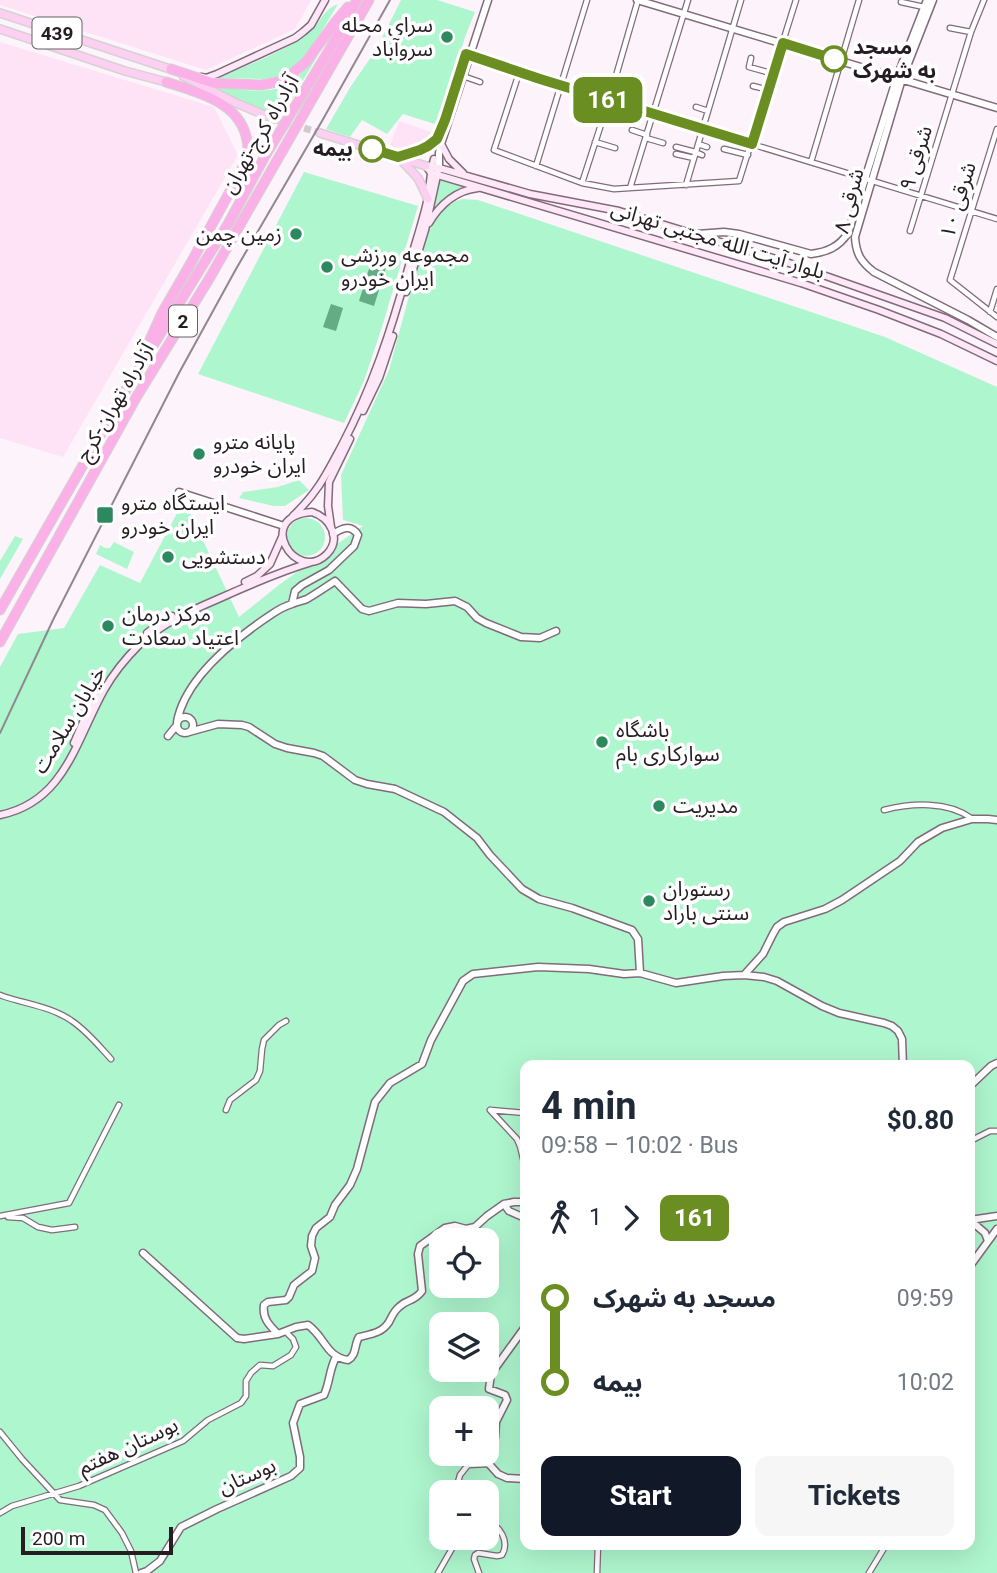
<!DOCTYPE html>
<meta charset="utf-8">
<style>
:root{--surface:#fff;--page:#f6f6f7;--text:#1f2937;--muted:#747a83;--accent:#111827}
body{margin:0;font-family:Roboto,"Noto Sans Arabic",sans-serif;background:var(--page);color:var(--text);height:100vh;display:flex;flex-direction:column;font-size:26px;white-space:nowrap}
*{box-sizing:border-box;margin:0}
p{font-size:23px;color:var(--muted)}
.icon{flex:none;width:38px;height:38px;fill:none;stroke:currentColor;stroke-width:2;stroke-linecap:round;stroke-linejoin:round}
.map{position:relative;flex:1;overflow:hidden}
.details{position:absolute;left:520px;top:1060px;width:455px;height:490px;display:flex;flex-direction:column;background:var(--surface);border-radius:14px;box-shadow:0 7px 28px #0002}
.details>*{flex:none}
.badge{padding:0 14px;border-radius:10px;font-size:24px;line-height:46px}
.buttons{position:absolute;left:429px;top:1228px;display:grid;gap:14px}
.buttons a{display:grid;place-items:center;width:70px;height:70px;border-radius:14px;background:var(--surface);box-shadow:0 7px 28px #0002;font-size:35px}
.scale{position:absolute;left:21px;bottom:18px;width:152px;box-sizing:border-box;padding-left:7px;border:4px solid #261d23;border-top:0;font-size:19px;line-height:24px;white-space:nowrap;color:#261d23;-webkit-text-stroke:5px #fff;paint-order:stroke}
.map>.badge{position:absolute;translate:-50% -50%;box-shadow:0 0 0 4px #fff}
.legs{display:flex;align-items:center;gap:10px;height:77px;padding:0 21px;font-size:23px}
.legs p{margin-inline-start:auto}
.head{display:flex;align-items:center;justify-content:space-between;height:119px;padding:0 21px}
h1{font-size:38px;font-weight:700;line-height:52px}
.action{display:flex;gap:14px;margin-top:auto;padding:14px 21px}
.action a{flex:1;height:80px;border-radius:14px;background:var(--accent);color:#fff;font-size:28px;font-weight:700;line-height:80px;text-align:center}
.action a+a{background:var(--page);color:var(--text)}
ul{padding:0 21px;list-style:none}
li{display:flex;align-items:center;gap:24px;height:84px;font-size:26px}
li i{display:grid;place-items:center;width:10px;height:100%;margin:0 9px;background:currentColor}
li i::after{content:'';width:18px;height:18px;margin:-9px;border:5px solid;border-radius:50%;background:var(--surface)}
li p{margin-inline-start:auto}
li:first-child i{background:linear-gradient(#0000 50%,currentColor 0)}
li:last-child i{background:linear-gradient(currentColor 50%,#0000 0)}
.map>svg:first-child{display:block}
.built{fill:#fee3f6}
.green{fill:#aef6ce;fill-rule:evenodd}
.water{fill:#62ac86}
.lines{fill:none;stroke-linecap:round;stroke-linejoin:round}
.primary-tunnel{stroke:#d2c8cf;stroke-width:7;stroke-dasharray:7 3.5;stroke-linecap:butt}
.minor-casing{stroke:#816b7b;stroke-width:7}
.tertiary-casing{stroke:#816b7b;stroke-width:9}
.secondary-casing{stroke:#816b7b;stroke-width:9}
.primary-casing{stroke:#d4d2d3;stroke-width:10}
.motorway-casing{stroke:#d4d2d3;stroke-width:11}
.minor{stroke:#fff;stroke-width:4.5}
.tertiary{stroke:#fff;stroke-width:6}
.secondary{stroke:#fee8f8;stroke-width:6}
.primary{stroke:#fdd0f1;stroke-width:7}
.motorway{stroke:#fbb1e8;stroke-width:9}
.rail{stroke:#91878e;stroke-width:2}
.line-1-casing{stroke:#fff;stroke-width:16}
.line-1{stroke:#6b8e23;stroke-width:10}
.poi-dot{fill:#2c885e;stroke:#fff;stroke-width:2.5}
.stop-1-dot{fill:#fff;stroke:#6b8e23;stroke-width:3.5}
.labels{text-anchor:middle;stroke-width:7;stroke-linejoin:round;paint-order:stroke}
.shield{fill:#fff;stroke:#676165;stroke-width:2}
.shield-label{font-size:19px;font-weight:bold;fill:#261d23}
.poi-label{font-size:21px;fill:#261d23;stroke:#fff;text-anchor:start}
.stop-label{font-size:21px;font-weight:bold;fill:#261d23;stroke:#fff;text-anchor:start}
.street-label{font-size:21px;fill:#261d23;stroke:#fff}
</style>
<div class="map">
<svg width="997" height="1573" viewBox="0 0 997 1573">
<rect width="100%" height="100%" fill="#fdf3fa"/>
<path class="built" d="M0 0H311L295 29 206 70 0 5Z
M0 42 214 107 238 155 63 457 0 438Z
M399 121 431 132V134L414 145 400 148 390 146Z"/>
<path class="green" d="M401 0H437L475 12 465 37 438 125 403 114 387 134 362 120 350 137 326 129 351 86 376 50Z
M338 4 302 64 287 76 261 79 229 78 213 80C243 67 282 53 307 34 321 25 320 11 338 4Z
M318 55 281 117 243 103 213 86C237 88 268 97 290 83 301 75 309 64 318 55Z
M304 172 418 206 382 327 364 381 344 423 198 374Z
M440 179 472 187C453 189 442 198 430 212Z
M463 199 478 200 885 337 997 387V1573H0V667L18 634 64 628 100 565 140 583 184 500 239 617 280 584 363 526 343 520 341 475 389 370 427 230 442 210 456 201ZM525 1066H970V1545H525ZM441 1241H486V1286H441ZM441 1325H486V1370H441ZM441 1409H486V1454H441ZM441 1493H486V1538H441Z
M299 480 309 490 285 506H274L239 498 243 492 278 487Z
M287 537a19 19 0 1 1 38 0a19 19 0 1 1-38 0Z
M15 536 23 539 0 579V561Z
M114 542 134 552 127 569 96 554 100 545 105 548H110Z"/>
<path class="water" d="M373 256 388 261 374 306 359 301Z
M331 304 343 308 336 331 323 327Z"/>
<g class="lines">
<path class="primary-tunnel" d="M274 119 320 133"/>
<g class="minor-casing">
<path id="minor" d="M901 2 924 7
M950 28 971 32
M466 54 519 73 997 219
M751 58 749 67 774 74
M519 73 494 150 582 183 614 189 739 181 796 0
M460 75 480 82
M753 86 769 90
M696 107 708 111
M997 129 950 280 997 317
M632 130 647 135
M646 138 663 143
M595 142 615 148
M698 144 707 147
M676 147 695 152 702 155
M724 149 748 155
M676 154 694 158
M811 162 859 0
M536 166 587 0
M582 183 609 100 638 0
M686 185 741 0
M630 188 688 0
M910 231 971 32 984 0
M990 312 997 289
M884 810C912 803 947 801 971 818
M0 995C24 1004 51 1006 72 1021 87 1031 99 1046 111 1059
M671 1066 680 1064 686 1066
M697 1066H698
M226 1110 230 1100 256 1080 260 1071 262 1049 264 1040 279 1025 286 1021
M490 1110 517 1139 520 1146 525 1167
M491 1110 525 1113
M970 1141 990 1131H997
M0 1216 69 1203 119 1105
M8 1217 23 1218 38 1227 52 1230 75 1227
M0 1432 22 1459 60 1500 94 1505 105 1510 122 1533 131 1551 136 1573
M455 1493 460 1475 468 1465 489 1464
M0 1513 12 1506 79 1486 183 1441 208 1420 241 1403 246 1396V1381L251 1373 260 1365 273 1366 291 1355 296 1347 293 1339 286 1332
M438 1573 458 1538
M479 1573 474 1559 475 1555 478 1553 497 1556 502 1555C510 1541 500 1526 486 1520
M597 1573 598 1545
M869 1573 886 1545"/>
</g>
<g class="tertiary-casing">
<path id="tertiary" d="M637 0 997 108
M933 0 902 79 855 237C856 254 861 262 874 272L968 320 997 337
M439 168V153L441 144 488 0
M697 234 724 232 739 234 811 254C827 252 839 247 848 233L897 77 927 0
M179 492 284 526
M292 604 295 591 302 585 329 570 354 546 358 535C351 524 342 528 333 534
M177 725a8 8 0 1 1 16 0a8 8 0 1 1-16 0Z
M177 722C185 677 236 638 272 614 278 610 285 606 292 604 297 602 302 601 307 599 317 593 326 587 335 581L362 609 369 611 398 603 426 604 455 601 467 607 477 618 486 623 521 637 540 638 556 631
M189 732 218 724 242 725 249 727 275 744 287 748 314 753 323 756 355 780 367 784 395 789 444 812 477 838 490 855 522 889 539 899 572 908 632 930 638 939 640 973
M168 736 177 725
M744 975 763 954 773 934 777 927 784 922 825 909 842 900 900 861 918 842 942 828 972 819H988L997 820
M970 1086 991 1066 997 1063
M525 1202H514L504 1204 487 1216 475 1227 466 1229 455 1226 445 1228 420 1246 418 1254 422 1291C414 1302 407 1299 399 1307 394 1311 392 1316 389 1322 382 1333 371 1334 359 1337 354 1345 357 1355 348 1360 326 1357 325 1337 308 1325L296 1327 278 1334C269 1325 262 1318 264 1305L268 1302 286 1300 289 1297 294 1285 312 1271 315 1258 311 1246 312 1236 316 1228 330 1217 335 1205 350 1185 357 1169 375 1102 390 1083 422 1064 431 1040 463 981 473 974 538 967 589 969 624 974 640 973 676 983 723 976 744 975 764 977 777 981 822 1006 839 1013 884 1023 892 1026 898 1031 902 1039 903 1066
M504 1204 509 1211 525 1218
M970 1220 985 1233 988 1241
M970 1220 997 1216
M143 1253 237 1338 244 1339 278 1334
M970 1266 997 1229
M525 1327 491 1374 489 1389 505 1395 507 1400 496 1422 495 1437 488 1457 489 1464 498 1474 507 1478 525 1479
M141 1573 147 1571 160 1561 181 1527 217 1509 291 1476 300 1468V1457L293 1423 300 1404 324 1395C330 1382 329 1370 336 1357"/>
</g>
<g class="secondary-casing">
<path id="secondary" d="M201 77 206 78 217 74 295 38 303 32 311 25 325 0
M441 144 449 159 463 173
M426 166 431 173 801 283 879 310 941 334 997 361
M426 166 439 168 530 194 619 211 789 263 945 318 997 344
M429 223C440 204 457 190 478 188
M406 292 425 230 438 171
M363 411 379 378 393 336
M312 512C330 518 342 538 327 554 296 585 253 516 312 512Z
M293 516C318 492 326 475 342 445 372 388 391 331 408 269 414 247 422 224 427 202 430 188 430 173 434 159
M331 527 328 506 329 482 350 439
M245 582 257 576 270 564 282 537
M147 633 164 620 172 616
M74 743 84 720 100 690
M0 815C65 802 76 740 104 690 113 674 127 657 140 644 163 623 190 611 218 599 249 585 279 572 312 562"/>
</g>
<g class="primary-casing">
<path id="primary" d="M0 13 173 70
M0 29 125 71 166 82
M183 76 236 103 274 119
M320 133 426 166
M399 157C426 151 434 146 445 120
M401 160 418 178 428 199"/>
</g>
<g class="motorway-casing">
<path id="motorway" d="M171 69 213 83 261 85 283 81 306 62 336 21 348 7
M144 353 162 313 192 261 240 173C242 168 245 163 246 158 249 150 248 144 246 136 237 101 196 92 166 82
M0 610 130 383 228 224 264 158 334 42 357 0
M0 642 137 396 209 279 369 0"/>
</g>
<use href="#minor" class="minor"/>
<use href="#tertiary" class="tertiary"/>
<use href="#secondary" class="secondary"/>
<use href="#primary" class="primary"/>
<use href="#motorway" class="motorway"/>
<path class="rail" d="M0 733 53 620 179 373 236 269 322 121 390 0"/>
</g>
<g class="lines">
<g class="line-1-casing">
<path id="line-1" d="M372 149 398 157 420 150 428 146 437 139 445 120 466 54 540 79 752 144 783 43 834 59"/>
</g>
<use href="#line-1" class="line-1"/>
</g>
<g class="poi-dot">
<circle cx="447" cy="37" r="7"/>
<circle cx="296" cy="234" r="7"/>
<circle cx="327" cy="267" r="7"/>
<circle cx="199" cy="454" r="7"/>
<rect x="96" y="506" width="18" height="18" rx="3.5"/>
<circle cx="168" cy="557" r="7"/>
<circle cx="108" cy="626" r="7"/>
<circle cx="602" cy="742" r="7"/>
<circle cx="659" cy="806" r="7"/>
<circle cx="649" cy="901" r="7"/>
</g>
<g class="stop-1-dot">
<circle cx="834" cy="59" r="12"/>
<circle cx="372" cy="149" r="12"/>
</g>
<g class="labels">
<g class="shield">
<rect x="32.5" y="17.5" width="49" height="31" rx="5"/>
<rect x="169" y="305.5" width="28" height="31" rx="5"/>
</g>
<g class="shield-label">
<text x="57" y="40">439</text>
<text x="183" y="328">2</text>
</g>
<g class="poi-label">
<text x="433" y="32" text-anchor="end">سرای محله<tspan x="433" dy="24">سروآباد</tspan></text>
<text x="282" y="241" text-anchor="end">زمین چمن</text>
<text x="341" y="262">مجموعه ورزشی<tspan x="341" dy="24">ایران خودرو</tspan></text>
<text x="213" y="449">پایانه مترو<tspan x="213" dy="24">ایران خودرو</tspan></text>
<text x="121" y="510">ایستگاه مترو<tspan x="121" dy="24">ایران خودرو</tspan></text>
<text x="182" y="564">دستشویی</text>
<text x="122" y="621">مرکز درمان<tspan x="122" dy="24">اعتیاد سعادت</tspan></text>
<text x="616" y="737">باشگاه<tspan x="616" dy="24">سوارکاری بام</tspan></text>
<text x="673" y="813">مدیریت</text>
<text x="663" y="896">رستوران<tspan x="663" dy="24">سنتی باراد</tspan></text>
</g>
<g class="stop-label">
<text x="853" y="54">مسجد<tspan x="853" dy="24">به شهرک</tspan></text>
<text x="353" y="156" text-anchor="end">بیمه</text>
</g>
<g class="street-label">
<text transform="translate(260 134) rotate(-60)" y="7">آزادراه کرج-تهران</text>
<text transform="translate(916 158) rotate(-73)" y="7">۹ شرقی</text>
<text transform="translate(958 200) rotate(-73)" y="7">۱۰ شرقی</text>
<text transform="translate(849 201) rotate(-76)" y="7">۸ شرقی</text>
<text transform="translate(718 240) rotate(17)" y="7">بلوار آیت الله مجتبی تهرانی</text>
<text transform="translate(115 402) rotate(-60)" y="7">آزادراه تهران-کرج</text>
<text transform="translate(69 720) rotate(-59)" y="7">خیابان سلامت</text>
<text transform="translate(128 1446) rotate(-25)" y="7">بوستان هفتم</text>
<text transform="translate(247 1476) rotate(-24)" y="7">بوستان</text>
</g>
</g>
</svg>
<div class="buttons">
<a><svg class="icon" aria-label="locate" viewBox="0 0 24 24"><circle cx="12" cy="12" r="6"/><path d="M12 2v4M12 18v4M2 12h4M18 12h4"/></svg></a>
<a><svg class="icon" aria-label="layers" viewBox="0 0 24 24"><path d="M12 4l9 5-9 5-9-5zM3 14l9 5 9-5"/></svg></a>
<a>+</a>
<a>−</a>
</div>
<div class="scale">200 m</div>
<b class="badge" style="left:608px;top:100px;background:#6b8e23;color:#fff">161</b>
<section class="details">
<div class="head"><div><h1>4 min</h1><p>09:58 – 10:02 · Bus</p></div><b>$0.80</b></div>
<div class="legs"><svg class="icon" aria-label="walk" viewBox="0 0 24 24"><circle cx="13" cy="4" r="2"/><path d="M13 8l-2 6 4 7M11 14l-3 7M7 12l3-4h3l4 4"/></svg>1<svg class="icon" aria-label="forward" viewBox="0 0 24 24"><path d="M9 5l7 7-7 7"/></svg><b class="badge" style="background:#6b8e23;color:#fff">161</b></div>
<ul>
<li><i style="color:#6b8e23"></i><b>مسجد به شهرک</b><p>09:59</p></li>
<li><i style="color:#6b8e23"></i><b>بیمه</b><p>10:02</p></li>
</ul>
<div class="action"><a>Start</a><a>Tickets</a></div>
</section>
</div>
